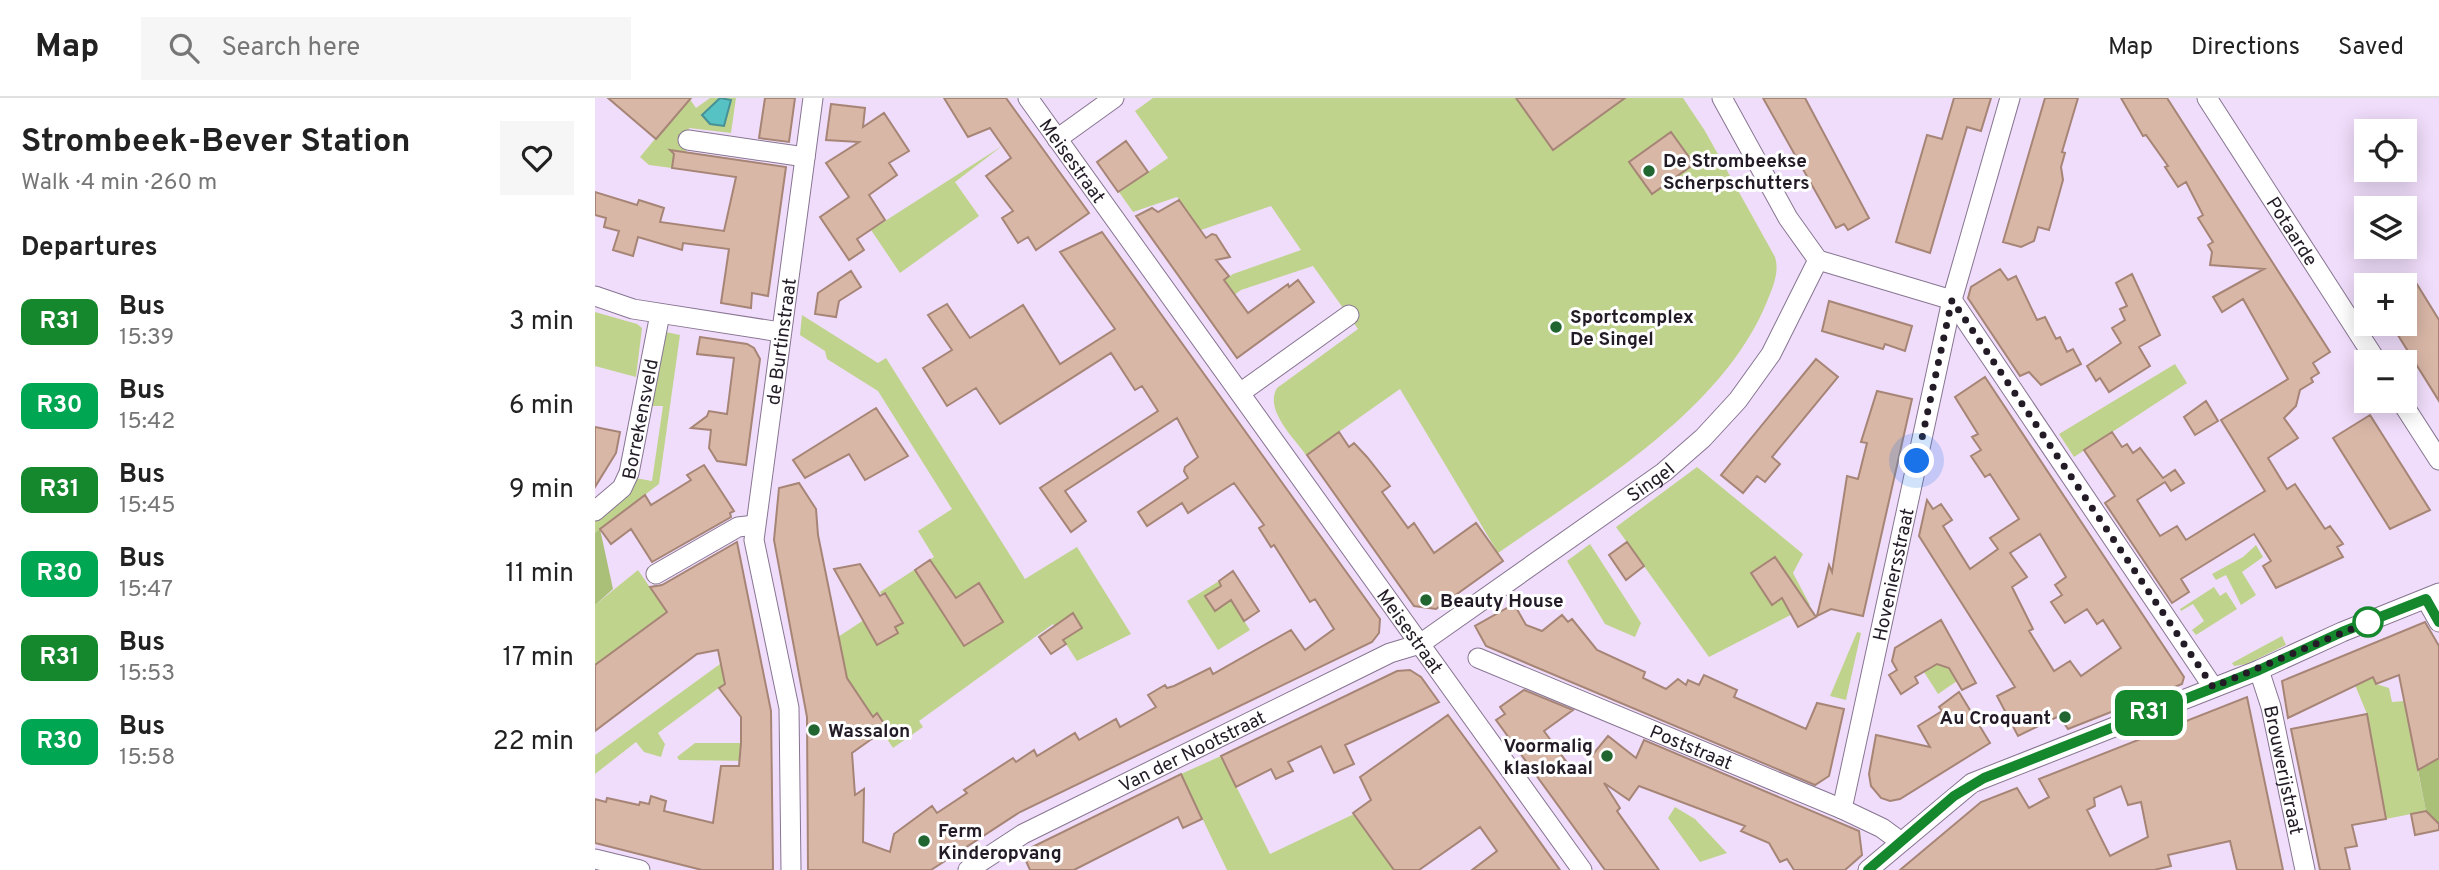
<!DOCTYPE html>
<meta charset="utf-8">
<style>
:root{--surface:#fff;--page:#f6f6f6;--text:#222;--muted:#767676;--line:#e0e0e0}
body{margin:0;font-family:Overpass,sans-serif;background:var(--page);color:var(--text);height:100vh;display:flex;flex-direction:column;font-size:26px;white-space:nowrap}
*{box-sizing:border-box;margin:0}
p{font-size:23px;color:var(--muted)}
.icon{flex:none;width:38px;height:38px;fill:none;stroke:currentColor;stroke-width:2;stroke-linecap:round;stroke-linejoin:round}
.map{position:relative;flex:1;overflow:hidden}
.drawer{display:flex;flex-direction:column;background:var(--surface);width:595px}
.drawer>*{flex:none}
.badge{padding:0 14px;border-radius:10px;font-size:24px;line-height:46px}
.buttons{position:absolute;left:1759px;top:21px;display:grid;gap:14px}
.buttons a{display:grid;place-items:center;width:63px;height:63px;border-radius:0px;background:var(--surface);box-shadow:0 4px 18px #0003;font-size:35px}
.you{position:absolute;width:35px;height:35px;margin:-18px;border:5px solid #fff;border-radius:50%;background:#1a73e8;box-shadow:0 0 0 10px #1a73e833}
.map>.badge{position:absolute;translate:-50% -50%;box-shadow:0 0 0 4px #fff}
h2{padding:0 21px;font-size:26px;line-height:63px}
.round{display:grid;place-items:center;flex:none;width:74px;height:74px;border-radius:0px;background:var(--page)}
.head{display:flex;align-items:center;justify-content:space-between;height:119px;padding:0 21px}
h1{font-size:33px;font-weight:700;line-height:52px}
ul{padding:0;list-style:none}
li{display:flex;align-items:center;gap:21px;height:84px;padding:0 21px}
li div{flex:1}
li b{display:block;font-size:26px}
li em{font-style:normal}
li .badge{min-width:77px;font-weight:700;text-align:center}
header{display:flex;align-items:center;gap:42px;box-sizing:border-box;height:98px;padding:0 35px;background:var(--surface);border-bottom:2px solid var(--line)}
header strong{font-size:33px}
nav{display:flex;gap:38px;margin-inline-start:auto;font-size:24px}
.search{width:490px;height:63px;background:var(--page);display:flex;align-items:center;gap:18px;box-sizing:border-box;padding:0 24px;border-radius:0px;color:var(--muted);font-size:26px}
main{display:flex;flex:1;min-height:0}
.map>svg:first-child{display:block}
.green{fill:#bfd38d}
.forest{fill:#aabf77}
.water{fill:#57c2c4;stroke:#479095;stroke-width:2}
.building{fill:#d9b7a7;stroke:#a68576;stroke-width:2;fill-rule:evenodd}
.lines{fill:none;stroke-linecap:round;stroke-linejoin:round}
.street-casing{stroke:#877591;stroke-width:21}
.street{stroke:#fff;stroke-width:19}
.line-casing{stroke:#fff;stroke-width:16}
.line{stroke:#15882e;stroke-width:10}
.walk{stroke:#231c27;stroke-width:7;stroke-dasharray:0 12.6}
.poi-dot{fill:#216530;stroke:#fff;stroke-width:2.5}
.stop-dot{fill:#fff;stroke:#15882e;stroke-width:3.5}
.labels{text-anchor:middle;stroke-width:6;stroke-linejoin:round;paint-order:stroke}
.street-label{font-size:19px;fill:#231c27;stroke:#fff}
.poi-label{font-size:19px;font-weight:bold;fill:#231c27;stroke:#fff;text-anchor:start}
</style>
<header>
<strong>Map</strong>
<div class="search"><svg class="icon" aria-label="search" viewBox="0 0 24 24"><circle cx="10" cy="10" r="6"/><path d="M15 15l6 6"/></svg>Search here</div>
<nav><a>Map</a><a>Directions</a><a>Saved</a></nav>
</header>
<main>
<section class="drawer">
<div class="head"><div><h1>Strombeek-Bever Station</h1><p>Walk · 4 min · 260 m</p></div><a class="round"><svg class="icon" aria-label="heart" viewBox="0 0 24 24"><path d="M12 20l-8-8c-3-5 5-10 8-4 3-6 11-1 8 4z"/></svg></a></div>
<h2>Departures</h2>
<ul>
<li><span class="badge" style="background:#15882e;color:#fff">R31</span><div><b>Bus</b><p>15:39</p></div><em>3 min</em></li>
<li><span class="badge" style="background:#00a651;color:#fff">R30</span><div><b>Bus</b><p>15:42</p></div><em>6 min</em></li>
<li><span class="badge" style="background:#15882e;color:#fff">R31</span><div><b>Bus</b><p>15:45</p></div><em>9 min</em></li>
<li><span class="badge" style="background:#00a651;color:#fff">R30</span><div><b>Bus</b><p>15:47</p></div><em>11 min</em></li>
<li><span class="badge" style="background:#15882e;color:#fff">R31</span><div><b>Bus</b><p>15:53</p></div><em>17 min</em></li>
<li><span class="badge" style="background:#00a651;color:#fff">R30</span><div><b>Bus</b><p>15:58</p></div><em>22 min</em></li>
</ul>
</section>
<div class="map">
<svg width="1844" height="772" viewBox="0 0 1844 772">
<rect width="100%" height="100%" fill="#f0ddfb"/>
<path class="green" d="M94 0 101 10 115 0H141L136 35 94 30 91 54 80 53 77 70 54 67 45 59Z
M558 0H1088L1110 33 1180 159C1185 175 1177 191 1171 206 1125 315 997 389 903 455L805 291 711 357C699 340 669 312 682 290L763 231 718 168 646 192 612 217 601 202 638 176 706 152 676 108 606 132 582 99 538 114 524 94 573 60 540 13Z
M407 48 360 84 384 118 305 175 276 132Z
M0 214 42 226 47 230 41 279 0 268Z
M207 217 283 265 291 260 430 481 482 449 536 536 482 563 458 526 324 623 328 629 298 650 257 588 253 589 243 539 293 506 285 494 339 459 323 433 357 411 283 293 232 261 230 253 205 237Z
M71 234 85 237 64 386 0 435V422L18 409 40 380 57 383 68 308H55Z
M1580 266 1592 285 1479 359 1464 336Z
M1102 369 1208 456 1198 475 1215 507 1114 559 1021 429Z
M995 446 1046 525 1040 539 1010 526 972 463Z
M1661 447 1668 459 1647 474 1661 497 1646 507 1631 477 1621 482 1617 476 1648 459Z
M43 472 63 501 101 492 0 567V507Z
M624 483 655 532 623 552 592 503Z
M1619 489 1625 498 1631 494 1642 511 1601 537 1597 532 1609 523 1598 506 1586 513 1585 511Z
M1262 534 1266 535 1251 602 1235 598Z
M1687 538 1691 547 1652 566 1639 568 1637 565Z
M1748 558 1770 582 1778 579 1781 586 1794 590 1797 604 1809 603 1831 713 1791 721 1772 616Z
M165 560 168 573 141 577 63 635 70 646 66 659 49 654 41 644 0 676V657L125 566Z
M1348 562 1362 583 1343 596 1329 574Z
M100 645H157L156 663 84 662 82 659Z
M626 658 675 756 759 716 799 772H632L586 676Z
M1080 709 1100 721 1132 755 1105 764 1073 720Z"/>
<path class="forest" d="M5 431 18 491 0 507V435Z
M1844 660V726L1831 713 1823 672Z"/>
<path class="water" d="M125 0 136 2 129 28 115 26 107 17Z"/>
<path class="building" d="M13 0H96L61 41Z
M170 0H200L194 44 164 40Z
M349 0H411L494 115 441 152 433 139 423 145 407 120 418 113 391 78 416 60 395 30 373 39Z
M921 0H1030L958 52Z
M1168 0H1210L1274 120 1253 132 1249 126 1241 130Z
M1359 0H1396L1386 33 1372 29 1335 155 1301 144 1332 37 1347 41Z
M1450 0H1483L1467 54 1470 55 1466 69 1468 82 1454 132 1443 129 1439 143 1426 149 1408 144Z
M1526 0H1572L1735 254 1718 265 1724 275 1716 280 1718 284 1705 292 1701 308 1689 320 1703 340 1673 360 1692 391 1700 386 1730 431 1735 428 1748 446 1742 449 1748 459 1681 490 1668 468 1676 463 1659 436 1586 481 1594 494 1577 505 1510 405 1520 398 1489 352 1517 334 1527 349 1532 346 1538 355 1545 350 1568 380 1580 372 1589 385 1576 393 1570 384 1542 402 1565 438 1582 428 1591 442 1670 393 1626 322 1693 281 1648 201 1627 214 1618 199 1669 171 1615 167 1617 154 1613 147 1618 144 1603 120 1608 117 1591 84 1583 89 1570 69 1573 68 1551 37 1548 38Z
M236 6 270 10 268 29 289 15 314 53 294 65 302 77 274 97 290 122 262 141 269 152 254 162 225 119 254 99 231 65 264 44 231 42Z
M1076 34 1099 66 1057 96 1034 64Z
M531 43 553 74 523 94 502 64Z
M75 52 191 69 173 198 157 195 156 210 126 205 134 151 88 145 87 152 43 139 38 158 18 152 24 133 9 129 11 120 0 117V94L42 107 44 102 69 110 65 124 129 133 141 79 77 70 79 56Z
M584 102 611 140 617 136 621 137 635 159 621 162 634 178 629 182 653 215 693 186 694 189 703 182 719 204 642 260 541 118 557 110 563 114Z
M507 134 785 521 784 535 777 544 425 714 336 772H213L212 619 179 442 184 390 204 385 221 411 223 437 252 580 278 619 282 615 292 630 257 655 260 697 269 691 268 744 295 754 299 736 337 708 342 715 372 695 369 692 418 660 421 664 439 652 442 658 480 635 484 642 521 621 525 629 561 609 553 597 570 587 572 590 579 588 615 570 618 576 696 532 710 552 739 531 720 501 715 504 679 447 676 449 664 430 669 427 639 385 593 415 587 405 552 428 543 414 593 380 589 373 590 369 603 359 582 320 470 393 491 423 476 434 445 390 563 313 547 288 540 292 516 255 405 326 381 290 352 308 328 270 357 252 333 217 352 206 375 240 428 207 465 266 520 231 465 154Z
M1405 171 1413 182 1421 178 1442 222 1450 219 1461 241 1465 239 1472 254 1478 251 1486 266 1446 287 1434 274 1425 278 1373 200 1376 189Z
M256 173 266 189 244 203 241 219 220 216 223 195Z
M1537 176 1565 237 1544 249 1555 268 1514 294 1505 280 1501 283 1492 268 1526 245 1517 230 1530 222 1525 211 1532 208 1521 185Z
M1820 183 1844 222V303L1796 226H1810V189Z
M1234 203 1317 228 1310 253 1290 246 1288 251 1227 233Z
M105 239 152 246 159 250 165 261 151 367 122 363 114 350 116 332 96 330 112 318 114 313 132 316 139 260 102 256Z
M1221 261 1243 279 1177 359 1185 366 1170 384 1162 378 1148 395 1126 377Z
M1390 279 1589 579 1587 586 1473 631 1464 618 1423 638 1402 598 1420 589 1324 438 1332 402 1338 411 1346 406 1357 422 1348 428 1375 471 1403 451 1395 440 1424 421 1395 376 1390 379 1376 358 1386 352 1377 339 1383 336 1360 299ZM1445 436 1471 479 1460 487 1467 497 1456 504 1470 525 1492 511 1502 526 1508 522 1526 550 1486 578 1475 563 1459 573 1434 533 1438 531 1417 489 1432 479 1415 455Z
M1282 293 1317 301 1268 518 1236 511 1222 518 1234 467 1237 474 1252 378 1263 381 1272 345 1266 344Z
M1611 303 1623 323 1600 337 1589 319Z
M281 310 313 358 270 382 254 356 210 380 198 362Z
M1775 317 1835 412 1795 431 1738 340Z
M0 329 25 334 21 355 0 389Z
M744 334 754 349 759 345 772 359 795 388 787 394 813 430 819 425 839 455 881 425 908 463 841 511 819 508 712 357Z
M109 367 139 413 135 415 136 419 57 464 36 431 16 446 5 431 50 397 56 407 96 382 92 377Z
M142 444 176 613 178 772H107L0 745V701L11 704 12 700 44 707 45 704 54 706 56 698 71 703 69 713 118 725 126 668H144L146 645V619L124 590 130 586 123 552 102 556 0 633V567L72 514 55 489 67 487Z
M1032 444 1049 468 1031 482 1014 457Z
M1180 459 1221 519 1203 529 1187 500 1177 507 1156 475Z
M335 462 361 500 384 485 408 524 369 548 320 472Z
M265 466 285 498 290 495 308 525 300 529 303 535 282 547 239 471Z
M638 473 664 513 649 523 636 502 620 513 610 498 626 488 624 483Z
M919 506 931 527 947 533 967 517 973 524 977 521 1002 552 1050 574 1048 580 1071 591 1083 581 1091 587 1093 582 1104 587 1109 577 1142 592 1139 599 1211 631 1222 605 1249 611 1234 678 1220 687 891 548 880 528Z
M478 515 487 530 468 542 471 546 456 556 444 539Z
M1346 522 1381 585 1367 592 1354 570 1342 566 1320 579 1323 585 1306 596 1294 577 1302 572 1297 563 1300 550Z
M1830 524 1844 548V660L1823 672 1804 577 1781 586 1778 579 1693 620 1687 583Z
M815 572 826 579 844 604 750 647 759 666 739 675 726 648 693 664 698 673 681 681 676 671 641 689 626 658 802 573Z
M929 592 978 612 949 633 981 677 1013 638 1041 660 1049 642 1264 733 1267 757 1250 772H1199L1192 761 1185 764 1174 745 1146 733 1150 728 1044 688 1034 702 1009 685 1025 710 1022 713 1064 772H1010L901 622 910 616 905 609Z
M1364 594 1395 645 1305 701 1295 703 1286 700 1276 688 1274 676 1281 637 1335 649 1323 628 1347 613 1344 609Z
M1652 599 1688 772H1642L1635 743 1573 757 1576 768 1559 772H1305L1386 704 1422 690 1434 710 1454 699 1444 681ZM1526 688 1533 707 1546 704 1553 739 1515 758 1492 712 1500 708 1499 700Z
M1772 616 1791 721 1757 727 1762 748 1750 750 1755 772H1725L1696 631Z
M853 617 892 670 965 772H877L902 753 885 729 824 772H799L783 750 758 715 776 702 765 679Z
M586 676 607 721 588 730 583 719 479 772H435L427 754Z
M1831 713 1844 726V732L1820 737 1816 716Z"/>
<g class="lines">
<g class="street-casing">
<g id="street">
<path id="s1" d="M433 0 987 772"/>
<path id="s2" d="M1612 0 1782 264"/>
<path d="M462 41 519 0"/>
<path d="M93 42 210 59"/>
<path d="M1223 162 1357 202"/>
<path d="M0 198 38 211 185 234"/>
<path d="M1357 202 1618 589"/>
<path d="M645 295 754 217"/>
<path d="M1806 303 1844 362"/>
<path id="s3" d="M0 413 27 390 34 375 65 216"/>
<path d="M61 476 143 429 160 427"/>
<path d="M1831 501 1844 524"/>
<path id="s4" d="M883 560 1247 711 1287 730 1306 744"/>
<path id="s5" d="M1664 572 1676 609 1710 772"/>
<path id="s6" d="M1247 711 1357 202 1415 0"/>
<path d="M0 761 45 772"/>
<path id="s7" d="M196 772 194 610 159 442 218 0"/>
<path id="s8" d="M373 772 428 736 795 555 825 546 1069 374 1108 340 1143 302 1176 256 1223 162 1193 120 1127 0"/>
<path d="M1273 772 1377 685 1664 572 1747 534 1844 495"/>
</g>
</g>
<use href="#street" class="street"/>
</g>
<g class="lines">
<g class="line-casing">
<path id="line" d="M1273 772 1359 698 1389 680 1664 572 1747 534 1831 501 1844 524"/>
</g>
<use href="#line" class="line"/>
<path class="walk" d="M1322 363 1357 202 1618 589 1773 524"/>
</g>
<g class="poi-dot">
<circle cx="1054" cy="73" r="7"/>
<circle cx="961" cy="229" r="7"/>
<circle cx="831" cy="502" r="7"/>
<circle cx="1470" cy="619" r="7"/>
<circle cx="219" cy="632" r="7"/>
<circle cx="1012" cy="658" r="7"/>
<circle cx="329" cy="743" r="7"/>
</g>
<circle class="stop-dot" cx="1773" cy="524" r="14"/>
<g class="labels">
<g class="street-label">
<text dy="7" stroke="none"><textPath href="#s1" startOffset="77">Meisestraat</textPath></text>
<text dy="7" stroke="none"><textPath href="#s2" startOffset="158">Potaarde</textPath></text>
<text dy="7" stroke="none"><textPath href="#s7" startOffset="534">de Burtinstraat</textPath></text>
<text dy="7" stroke="none"><textPath href="#s3" startOffset="107">Borrekensveld</textPath></text>
<text dy="7" stroke="none"><textPath href="#s8" startOffset="788">Singel</textPath></text>
<text dy="7" stroke="none"><textPath href="#s6" startOffset="240">Hoveniersstraat</textPath></text>
<text dy="7" stroke="none"><textPath href="#s1" startOffset="656">Meisestraat</textPath></text>
<text dy="7" stroke="none"><textPath href="#s4" startOffset="231">Poststraat</textPath></text>
<text dy="7" stroke="none"><textPath href="#s8" startOffset="254">Van der Nootstraat</textPath></text>
<text dy="7" stroke="none"><textPath href="#s5" startOffset="103">Brouwerijstraat</textPath></text>
</g>
<g class="poi-label">
<text x="1068" y="69">De Strombeekse<tspan x="1068" dy="22">Scherpschutters</tspan></text>
<text x="975" y="225">Sportcomplex<tspan x="975" dy="22">De Singel</tspan></text>
<text x="845" y="509">Beauty House</text>
<text x="1456" y="626" text-anchor="end">Au Croquant</text>
<text x="233" y="639">Wassalon</text>
<text x="998" y="654" text-anchor="end">Voormalig<tspan x="998" dy="22">klaslokaal</tspan></text>
<text x="343" y="739">Ferm<tspan x="343" dy="22">Kinderopvang</tspan></text>
</g>
</g>
</svg>
<div class="buttons">
<a><svg class="icon" aria-label="locate" viewBox="0 0 24 24"><circle cx="12" cy="12" r="6"/><path d="M12 2v4M12 18v4M2 12h4M18 12h4"/></svg></a>
<a><svg class="icon" aria-label="layers" viewBox="0 0 24 24"><path d="M12 4l9 5-9 5-9-5zM3 14l9 5 9-5"/></svg></a>
<a>+</a>
<a>−</a>
</div>
<div class="you" style="left:1322px;top:363px"></div>
<b class="badge" style="left:1554px;top:615px;background:#15882e;color:#fff">R31</b>
</div>
</main>
